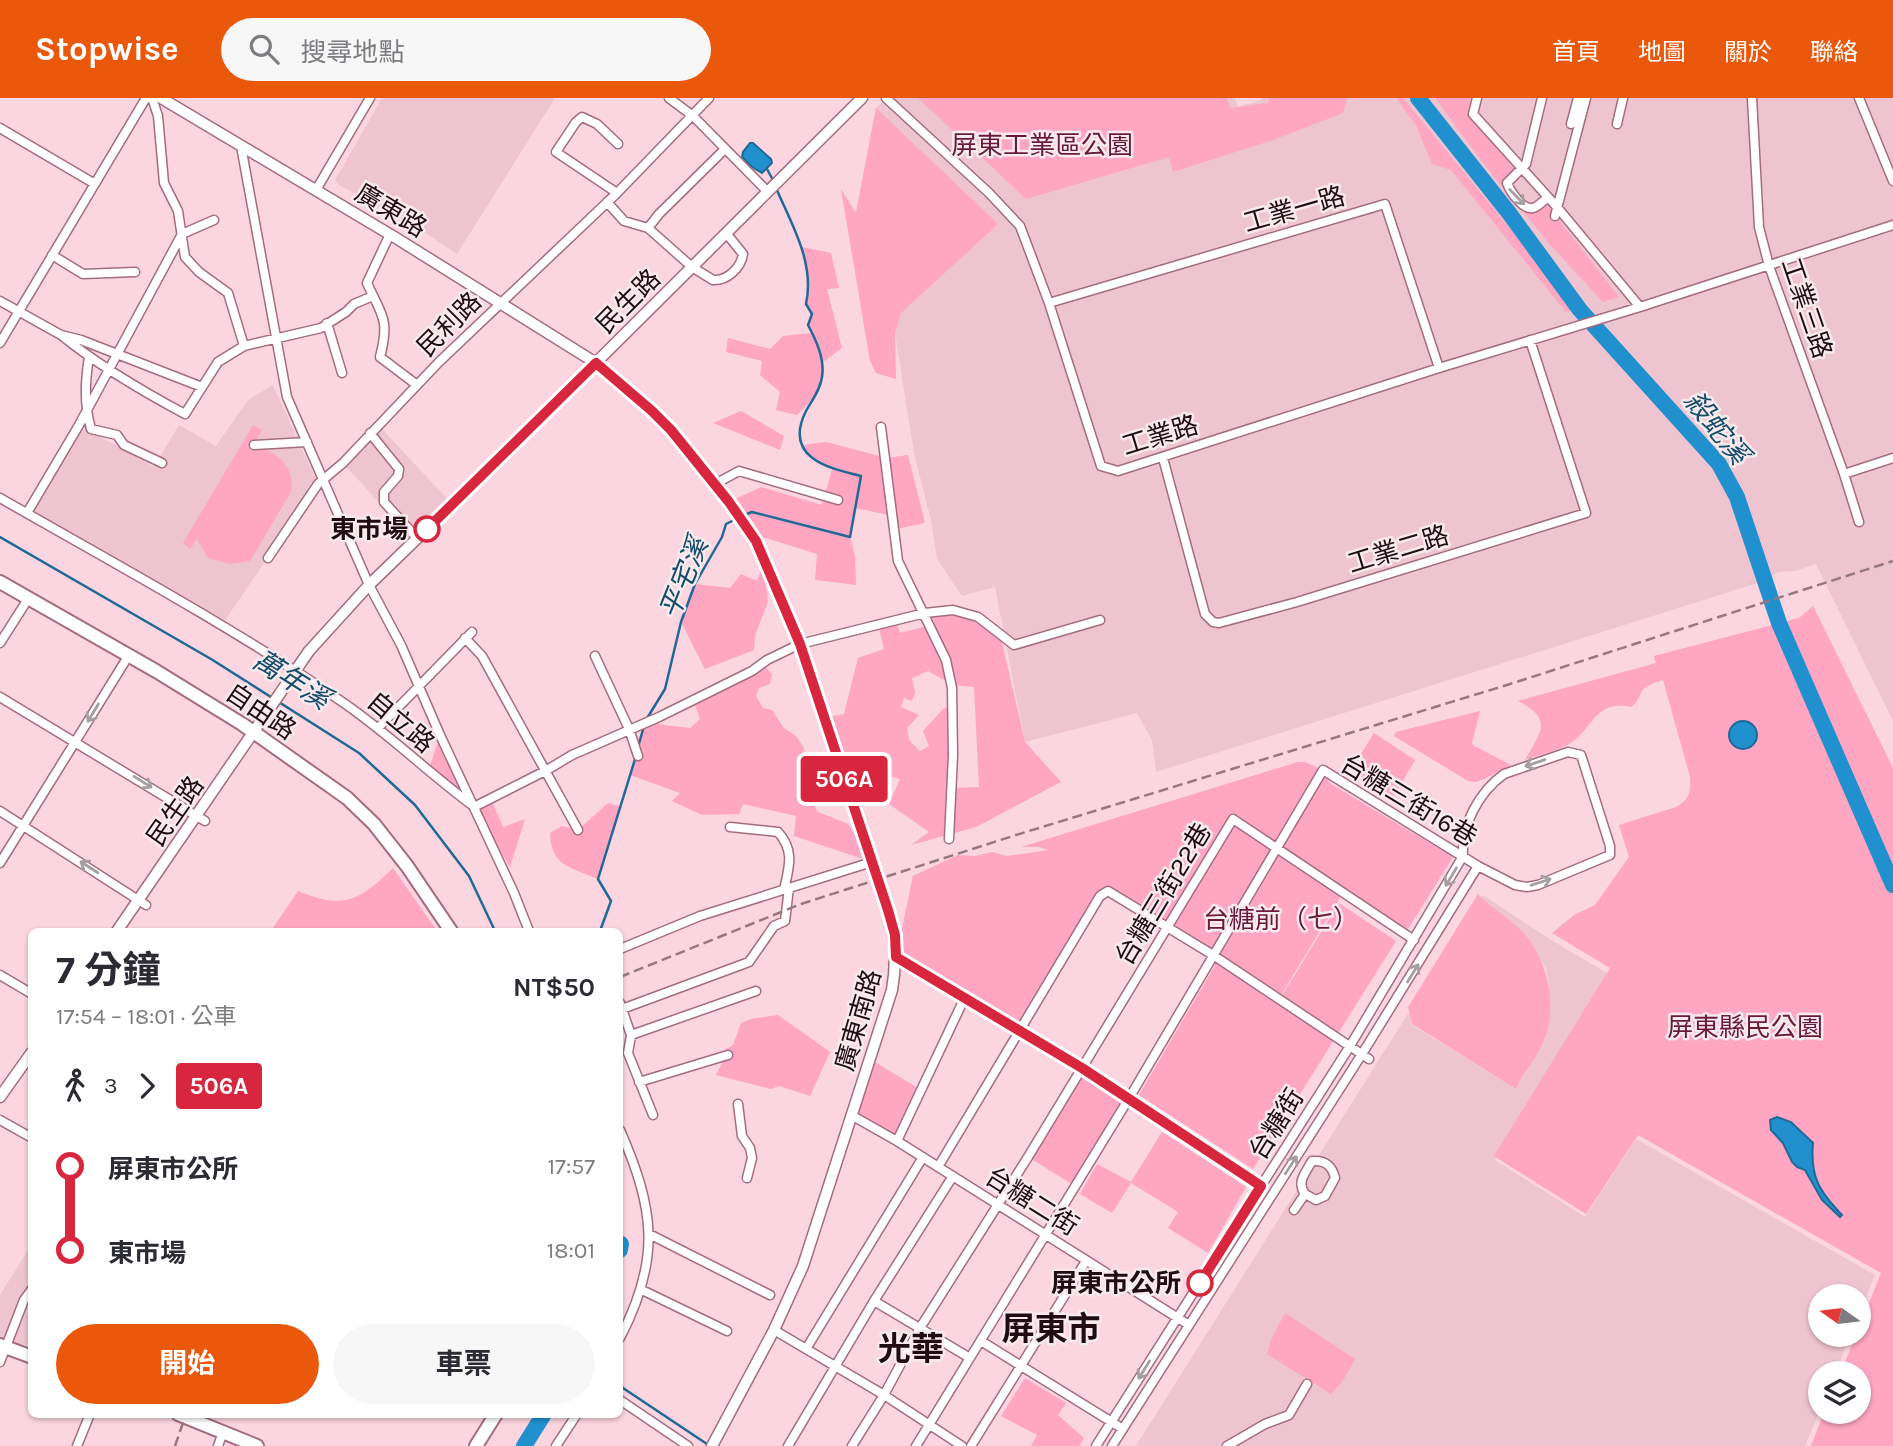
<!DOCTYPE html>
<html lang="zh-TW">
<meta charset="utf-8">
<style>
:root{--surface:#fff;--page:#f7f7f7;--text:#2b2b33;--muted:#7c7c81;--accent:#ea580c}
body{margin:0;font-family:Karla,"Noto Sans TC",sans-serif;background:var(--page);color:var(--text);height:100vh;display:flex;flex-direction:column;font-size:26px;white-space:nowrap}
*{box-sizing:border-box;margin:0}
p{font-size:23px;color:var(--muted)}
.icon{flex:none;width:38px;height:38px;fill:none;stroke:currentColor;stroke-width:2;stroke-linecap:round;stroke-linejoin:round}
.map{position:relative;flex:1;overflow:hidden}
.sheet{position:absolute;left:28px;top:830px;width:595px;height:490px;display:flex;flex-direction:column;background:var(--surface);border-radius:10px;box-shadow:0 2px 5px #0004}
.sheet>*{flex:none}
.badge{padding:0 14px;border-radius:5px;font-size:24px;line-height:46px}
.needle{width:46px;rotate:284deg}
.tools{position:absolute;left:1808px;top:1186px;display:grid;gap:14px}
.tools a{display:grid;place-items:center;width:63px;height:63px;border-radius:50%;background:var(--surface);box-shadow:0 2px 5px #0004;font-size:35px}
.map>.badge{position:absolute;translate:-50% -50%;box-shadow:0 0 0 4px #fff}
.legs{display:flex;align-items:center;gap:10px;height:77px;padding:0 28px;font-size:23px}
.legs p{margin-inline-start:auto}
.headline{display:flex;align-items:center;justify-content:space-between;height:119px;padding:0 28px}
h1{font-size:38px;font-weight:700;line-height:52px}
.button{display:flex;gap:14px;margin-top:auto;padding:14px 28px}
.button a{flex:1;height:80px;border-radius:42px;background:var(--accent);color:#fff;font-size:28px;font-weight:700;line-height:80px;text-align:center}
.button a+a{background:var(--page);color:var(--text)}
ul{padding:0 28px;list-style:none}
li{display:flex;align-items:center;gap:24px;height:84px;font-size:26px}
li i{display:grid;place-items:center;width:10px;height:100%;margin:0 9px;background:currentColor}
li i::after{content:'';width:18px;height:18px;margin:-9px;border:5px solid;border-radius:50%;background:var(--surface)}
li p{margin-inline-start:auto}
li:first-child i{background:linear-gradient(#0000 50%,currentColor 0)}
li:last-child i{background:linear-gradient(currentColor 50%,#0000 0)}
header{display:flex;align-items:center;gap:42px;box-sizing:border-box;height:98px;padding:0 35px;background:var(--accent);color:#fff}
header strong{font-size:33px}
nav{display:flex;gap:38px;margin-inline-start:auto;font-size:24px}
.search{width:490px;height:63px;background:var(--page);display:flex;align-items:center;gap:18px;box-sizing:border-box;padding:0 24px;border-radius:38px;color:var(--muted);font-size:26px}
.map>svg:first-child{display:block}
.built{fill:#eec4d0}
.green{fill:#fea6c2;fill-rule:evenodd}
.water{fill:#2091ce;stroke:#206996;stroke-width:2}
.lines{fill:none;stroke-linecap:round;stroke-linejoin:round}
.stream{stroke:#206996;stroke-width:2.5}
.river{stroke:#2091ce;stroke-width:16}
.minor-casing{stroke:#a46d7e;stroke-width:11}
.tertiary-casing{stroke:#a46d7e;stroke-width:13}
.primary-casing{stroke:#a46d7e;stroke-width:16}
.minor{stroke:#fff;stroke-width:8}
.tertiary{stroke:#fff;stroke-width:10}
.primary{stroke:#fff;stroke-width:12}
.rail{stroke:#967881;stroke-width:2.5;stroke-dasharray:10 5;stroke-linecap:butt}
.oneway{stroke:#a69ea1}
.line-1-casing{stroke:#fff;stroke-width:16}
.line-1{stroke:#d7263d;stroke-width:10}
.stop-1-dot{fill:#fff;stroke:#d7263d;stroke-width:3.5}
.labels{text-anchor:middle;stroke-width:5;stroke-linejoin:round;paint-order:stroke}
.park-label{font-size:26px;fill:#69193b;stroke:#f7eaed}
.street-label{font-size:26px;fill:#210c13;stroke:#f7eaed}
.stop-label{font-size:26px;font-weight:bold;fill:#210c13;stroke:#f7eaed;text-anchor:end}
.water-label{font-size:28px;font-style:italic;fill:#164d6d;stroke:#f7eaed}
.district-label{font-size:33px;font-weight:bold;fill:#210c13;stroke:#f7eaed}
</style>
<header>
<strong>Stopwise</strong>
<div class="search"><svg class="icon" aria-label="search" viewBox="0 0 24 24"><circle cx="10" cy="10" r="6"/><path d="M15 15l6 6"/></svg>搜尋地點</div>
<nav><a>首頁</a><a>地圖</a><a>關於</a><a>聯絡</a></nav>
</header>
<div class="map">
<svg width="1893" height="1348" viewBox="0 0 1893 1348">
<rect width="100%" height="100%" fill="#fbd5e0"/>
<path class="built" d="M382 0H555L457 156 415 128 339 87 335 82Z
M887 0H1235L1238 9 1261 2 1262 0H1893V623L1816 466 1795 473 1778 474 1761 484 1156 674 1152 642 1137 615 1025 644 995 489 962 498 937 461 931 422 914 355 895 235 856 116 876 10Z
M273 287 318 386 221 528 27 415 79 327 154 369 179 327 216 348 248 302Z
M381 330 452 406 414 443 343 365Z
M1483 797 1551 842 1609 876 1495 1062 1585 1119 1636 1041 1875 1177 1859 1217 1858 1199H1820V1237H1850L1835 1276H1820V1312L1805 1348H1136L1409 914 1412 927 1516 991 1545 942 1549 908V886L1546 871 1532 846 1478 804Z
M31 1147 32 1243 29 1247 6 1245 0 1242V1197Z"/>
<path class="green" d="M918 0H1226L1231 10 1268 5 1269 0H1347L1343 15 1273 42 1173 74 1169 59 1026 101Z
M1396 0H1403L1576 211 1566 214 1451 72 1432 66 1416 27Z
M1435 0H1471L1468 13 1471 21 1517 74 1507 85 1529 110 1544 103 1619 199 1603 204 1553 150 1490 74Z
M876 10 998 126 901 215 895 235 896 281 876 275 870 263 841 91 856 115Z
M802 149 831 155 839 190 827 191 842 250 823 264C822 291 816 299 797 317L776 312 780 294 760 277 762 263 726 254 728 240 770 251 783 238 812 235 808 227 812 216 806 206 808 187Z
M741 313 784 338 780 352 713 325Z
M253 327 262 332 254 347C277 354 296 369 291 394L250 463 229 466 208 460 197 441 190 451 183 445Z
M826 344 887 360 908 357 925 425 896 431 894 418 855 410 850 439 855 458 856 487 815 482 817 456 766 440 756 443 729 404 761 389 822 407 832 371C820 367 808 359 802 347Z
M764 464 768 504 755 537 754 552 705 571 681 524 695 486 730 490 741 476 757 483Z
M1813 508 1893 670V1348H1811L1824 1314H1858V1276H1840L1856 1237H1858L1859 1230 1881 1175 1638 1037 1586 1116 1494 1058 1610 870 1552 835 1574 817 1595 807 1629 759 1619 727 1676 709C1690 701 1691 694 1690 679L1663 582C1632 591 1647 596 1631 609 1596 601 1592 630 1572 644 1559 653 1540 656 1525 662 1541 633 1554 622 1518 603L1656 565 1654 558 1799 520Z
M929 513C953 514 975 516 998 527L1025 644 1061 684 976 729 911 747 929 734 889 706 900 681 839 665 825 620 844 616 858 560 884 551 878 526 895 521 900 535 935 526ZM928 573 953 587 974 589 979 689 955 690 954 605 943 611 923 633 929 648 920 653 909 642 907 630 919 617 901 609 904 600 912 603 915 595 912 580Z
M761 564 772 576 770 586 759 590 756 598 763 610 772 612 784 630 796 638 804 650 805 659 802 673 805 694 818 714 848 726 872 764 794 738 796 718 743 706 739 716 702 717 672 703 680 695 630 677 646 622 663 627 690 630 700 621 692 598Z
M1480 613 1472 645 1474 648 1511 667 1484 681 1476 684 1468 683 1394 638 1396 634Z
M1374 635 1415 662 1393 700 1351 672Z
M440 637 474 708 490 699 503 729 525 721 510 769 475 711 428 674Z
M1298 664H1305L1323 672 1326 680 1331 686 1453 759 1405 836 1343 795 1278 902 1108 793 1020 932 896 859 913 778 958 757 975 758 992 754 1007 758 1049 752 1038 749H1021Z
M608 705 621 709 598 781C571 769 551 769 550 735L562 728 578 732Z
M393 770 437 833H271L298 793C344 812 359 803 393 770Z
M1478 796C1491 810 1509 820 1523 834 1548 862 1559 909 1543 945 1536 961 1523 975 1516 991L1412 926 1408 909Z
M1339 805 1396 843 1253 1071 1139 997 1218 862 1278 904Z
M778 917 830 954 810 998 779 988 771 991 716 977 722 965 715 958 733 947 741 925 751 921Z
M875 964 916 989 897 1043 851 1017Z
M1082 970 1128 1002 1075 1088 1028 1059Z
M1162 1034 1246 1089 1208 1155 1168 1130 1178 1114 1131 1085 1112 1115 1080 1096 1097 1066 1131 1084Z
M1285 1215 1355 1261 1342 1284 1331 1296 1267 1256 1271 1242Z
M1025 1280 1066 1305 1058 1317 1084 1340 1079 1348H1031L1037 1337 1001 1318Z"/>
<path class="water" d="M750 45H753L771 61 772 65 762 75 752 69 742 59 743 54Z
M1729 637a14 14 0 1 1 28 0a14 14 0 1 1-28 0Z
M1777 1019 1791 1024 1813 1045C1810 1079 1819 1093 1842 1117L1840 1119 1822 1102 1805 1072 1797 1069 1792 1064 1783 1045 1771 1032 1770 1022Z"/>
<g class="lines">
<path class="stream" d="M767 71 774 84
M742 418 752 414 850 439 861 378C827 370 783 359 806 313 812 302 820 293 822 279 825 261 816 242 808 227L812 216 806 206C815 165 792 127 776 90
M0 439 211 561 359 655 415 707 469 778 495 833
M646 622 665 591 681 524 695 486 722 439 726 426 736 421
M638 649 644 628
M600 833 611 803 598 781 636 658
M620 1288 710 1348"/>
<path class="river" d="M1418 0 1509 115 1580 212 1719 366 1737 399 1779 525 1893 787
M620 1152 621 1146
M524 1348 544 1316"/>
<g class="minor-casing">
<path id="minor" d="M152 0 158 18 164 85 178 113 185 159 199 174 228 195 244 248
M669 0 693 18 768 94
M886 0 989 95 1020 128 1049 205 1101 368 1118 373 1439 270 1640 209 1893 127
M1477 0 1473 16 1557 109 1640 209
M1542 0 1526 66 1507 85C1510 93 1522 112 1533 110 1538 109 1544 102 1548 99
M1752 0 1759 129 1769 168 1844 376 1893 360
M1859 0 1893 83
M1571 26 1578 0
M1617 26 1623 0
M0 30 95 86
M241 48 287 299 369 487 401 547 440 637 514 795 529 833
M316 92 370 0
M617 95 556 54 576 24 582 19 597 26 618 46
M607 104 624 123 648 130 692 169 713 182C727 183 741 170 743 156L726 135
M1555 118 1586 0
M648 130 659 116 725 51
M390 136 367 185C382 218 390 221 380 259L417 287
M52 157 83 176 135 174
M0 203 61 237 81 242 202 289
M1049 205 1385 106 1439 270
M327 225 342 275
M61 237C99 268 142 293 185 316L218 264 244 248 321 230 346 214 354 206 373 198
M0 245 146 0
M89 259C85 284 84 306 91 331L117 337 124 347 162 365
M881 329 898 463 946 562 952 590 953 657 949 741
M370 335 399 371 398 378 384 394V404L417 440
M254 347 307 344
M1163 360 1205 516 1213 524 1219 525 1297 504 1586 415 1530 242
M1844 376 1859 424
M715 386 739 373 838 402
M0 400C114 465 230 528 338 601 386 633 426 673 472 707
M27 415 79 327 182 136 214 122
M268 460 318 386 343 365 439 264 617 95 709 0
M465 540 482 558 578 732
M0 545 28 501
M595 558 629 631 638 658
M0 599 205 723
M378 630 472 534
M474 709 547 672 572 657 659 619 752 573 767 562 800 546 925 515 953 512 978 519 1014 547 1100 522
M0 713 146 807
M730 729 778 734C795 753 789 769 784 792
M0 765 129 557
M620 851 700 818 872 764
M896 859 1082 970 1261 1088
M0 877 32 896
M620 905 631 937 628 955 653 1017
M622 911 749 864 774 828 785 823 789 790
M631 937 756 893
M639 984 728 957
M738 1006 742 1038 750 1050 752 1060 747 1080
M851 1017 897 1043 1189 1227
M0 1022 32 1040
M620 1032C655 1112 661 1161 620 1240
M897 1043 965 899
M938 1069 1100 798 1108 793 1213 857 1369 961
M1294 1112 1305 1096 1316 1102 1325 1098 1335 1080C1332 1067 1325 1062 1312 1063 1306 1074 1296 1084 1305 1096
M649 1136 770 1197
M642 1192 727 1233
M874 1203 970 1260
M774 1232 884 1297 962 1348
M981 1243 1123 1331
M806 1251 923 1059
M0 1264 24 1202 32 1191
M620 1302 688 1348
M77 1348 90 1316
M218 1348 223 1334
M556 1348 577 1316
M788 1348 874 1203 953 1078
M852 1348 884 1297 920 1230 1028 1059 1233 721 1414 842
M916 1348 1128 1002 1323 672 1478 768 1515 787 1527 789 1538 787 1610 757V748L1581 657 1568 654 1504 676C1479 694 1461 727 1463 758
M971 1348 1086 1163
M1096 1348 1350 948 1463 758
M1112 1348 1362 956 1478 768
M1227 1348 1265 1326 1289 1317 1307 1286"/>
</g>
<g class="tertiary-casing">
<path id="tertiary" d="M161 0 396 140 596 265 652 312 671 332 740 419 765 461 800 546 888 812C896 840 897 864 892 892L803 1168 774 1232 712 1348
M117 833 309 553 369 487 496 364 862 0
M0 999 32 954"/>
</g>
<g class="primary-casing">
<path id="primary" d="M0 484 156 573 242 626 347 700 374 726 407 768 451 833
M0 1247 32 1259
M178 1316 257 1348
M476 1348 496 1316"/>
</g>
<use href="#minor" class="minor"/>
<use href="#tertiary" class="tertiary"/>
<use href="#primary" class="primary"/>
<path class="rail" d="M620 879 801 806 1016 737 1507 587 1893 463
M175 1348 186 1316"/>
</g>
<defs><path id="oneway-shaft" d="M-6 0H5M1.5-3L5.5 0L1.5 3" fill="none" stroke-width="1.6" stroke-linecap="round" stroke-linejoin="round" transform="scale(1.75)"/></defs>
<g class="oneway">
<use href="#oneway-shaft" transform="translate(1517 99) rotate(46)"/>
<use href="#oneway-shaft" transform="translate(93 615) rotate(121)"/>
<use href="#oneway-shaft" transform="translate(1535 665) rotate(161)"/>
<use href="#oneway-shaft" transform="translate(143 684) rotate(32)"/>
<use href="#oneway-shaft" transform="translate(89 769) rotate(-147)"/>
<use href="#oneway-shaft" transform="translate(1451 779) rotate(121)"/>
<use href="#oneway-shaft" transform="translate(1541 784) rotate(-18)"/>
<use href="#oneway-shaft" transform="translate(1413 875) rotate(-58)"/>
<use href="#oneway-shaft" transform="translate(1291 1067) rotate(-57)"/>
<use href="#oneway-shaft" transform="translate(1144 1272) rotate(122)"/>
</g>
<g class="lines">
<g class="line-1-casing">
<path id="line-1" d="M427 431 596 265 652 313 671 332 729 404 756 443 800 546 888 812 895 837 896 859 1082 970 1261 1088 1200 1185"/>
</g>
<use href="#line-1" class="line-1"/>
</g>
<g class="stop-1-dot">
<circle cx="427" cy="431" r="12"/>
<circle cx="1200" cy="1185" r="12"/>
</g>
<g class="labels">
<g class="park-label">
<text x="1042" y="56">屏東工業區公園</text>
<text x="1281" y="830">台糖前（七）</text>
<text x="1745" y="938">屏東縣民公園</text>
</g>
<g class="street-label">
<text transform="translate(1294 111) rotate(-16)" y="9">工業一路</text>
<text transform="translate(391 112) rotate(31)" y="9">廣東路</text>
<text transform="translate(628 203) rotate(-45)" y="9">民生路</text>
<text transform="translate(1807 210) rotate(71)" y="9">工業三路</text>
<text transform="translate(449 226) rotate(-45)" y="9">民利路</text>
<text transform="translate(1160 337) rotate(-17)" y="9">工業路</text>
<text transform="translate(1398 451) rotate(-17)" y="9">工業二路</text>
<text transform="translate(261 613) rotate(34)" y="9">自由路</text>
<text transform="translate(401 624) rotate(40)" y="9">自立路</text>
<text transform="translate(1409 702) rotate(31)" y="9">台糖三街16巷</text>
<text transform="translate(175 713) rotate(-55)" y="9">民生路</text>
<text transform="translate(1163 796) rotate(-59)" y="9">台糖三街22巷</text>
<text transform="translate(858 922) rotate(-74)" y="9">廣東南路</text>
<text transform="translate(1276 1026) rotate(-58)" y="9">台糖街</text>
<text transform="translate(1032 1103) rotate(32)" y="9">台糖二街</text>
</g>
<g class="stop-label">
<text x="408" y="440">東市場</text>
<text x="1181" y="1194">屏東市公所</text>
</g>
<g class="water-label">
<text transform="translate(1717 329) rotate(51)" y="10">殺蛇溪</text>
<text transform="translate(683 480) rotate(-68)" y="10">平宅溪</text>
<text transform="translate(292 581) rotate(32)" y="10">萬年溪</text>
</g>
<g class="district-label">
<text x="1051" y="1242">屏東市</text>
<text x="911" y="1262">光華</text>
</g>
</g>
</svg>
<div class="tools">
<a><svg class="needle" viewBox="-14 -14 28 28"><path d="M0-13l5 13h-10z" fill="#e53935"/><path d="M0 13l5-13h-10z" fill="#7c7c81"/></svg></a>
<a><svg class="icon" aria-label="layers" viewBox="0 0 24 24"><path d="M12 4l9 5-9 5-9-5zM3 14l9 5 9-5"/></svg></a>
</div>
<b class="badge" style="left:844px;top:681px;background:#d7263d;color:#fff">506A</b>
<section class="sheet">
<div class="headline"><div><h1>7 分鐘</h1><p>17:54 – 18:01 · 公車</p></div><b>NT$50</b></div>
<div class="legs"><svg class="icon" aria-label="walk" viewBox="0 0 24 24"><circle cx="13" cy="4" r="2"/><path d="M13 8l-2 6 4 7M11 14l-3 7M7 12l3-4h3l4 4"/></svg>3<svg class="icon" aria-label="forward" viewBox="0 0 24 24"><path d="M9 5l7 7-7 7"/></svg><b class="badge" style="background:#d7263d;color:#fff">506A</b></div>
<ul>
<li><i style="color:#d7263d"></i><b>屏東市公所</b><p>17:57</p></li>
<li><i style="color:#d7263d"></i><b>東市場</b><p>18:01</p></li>
</ul>
<div class="button"><a>開始</a><a>車票</a></div>
</section>
</div>
